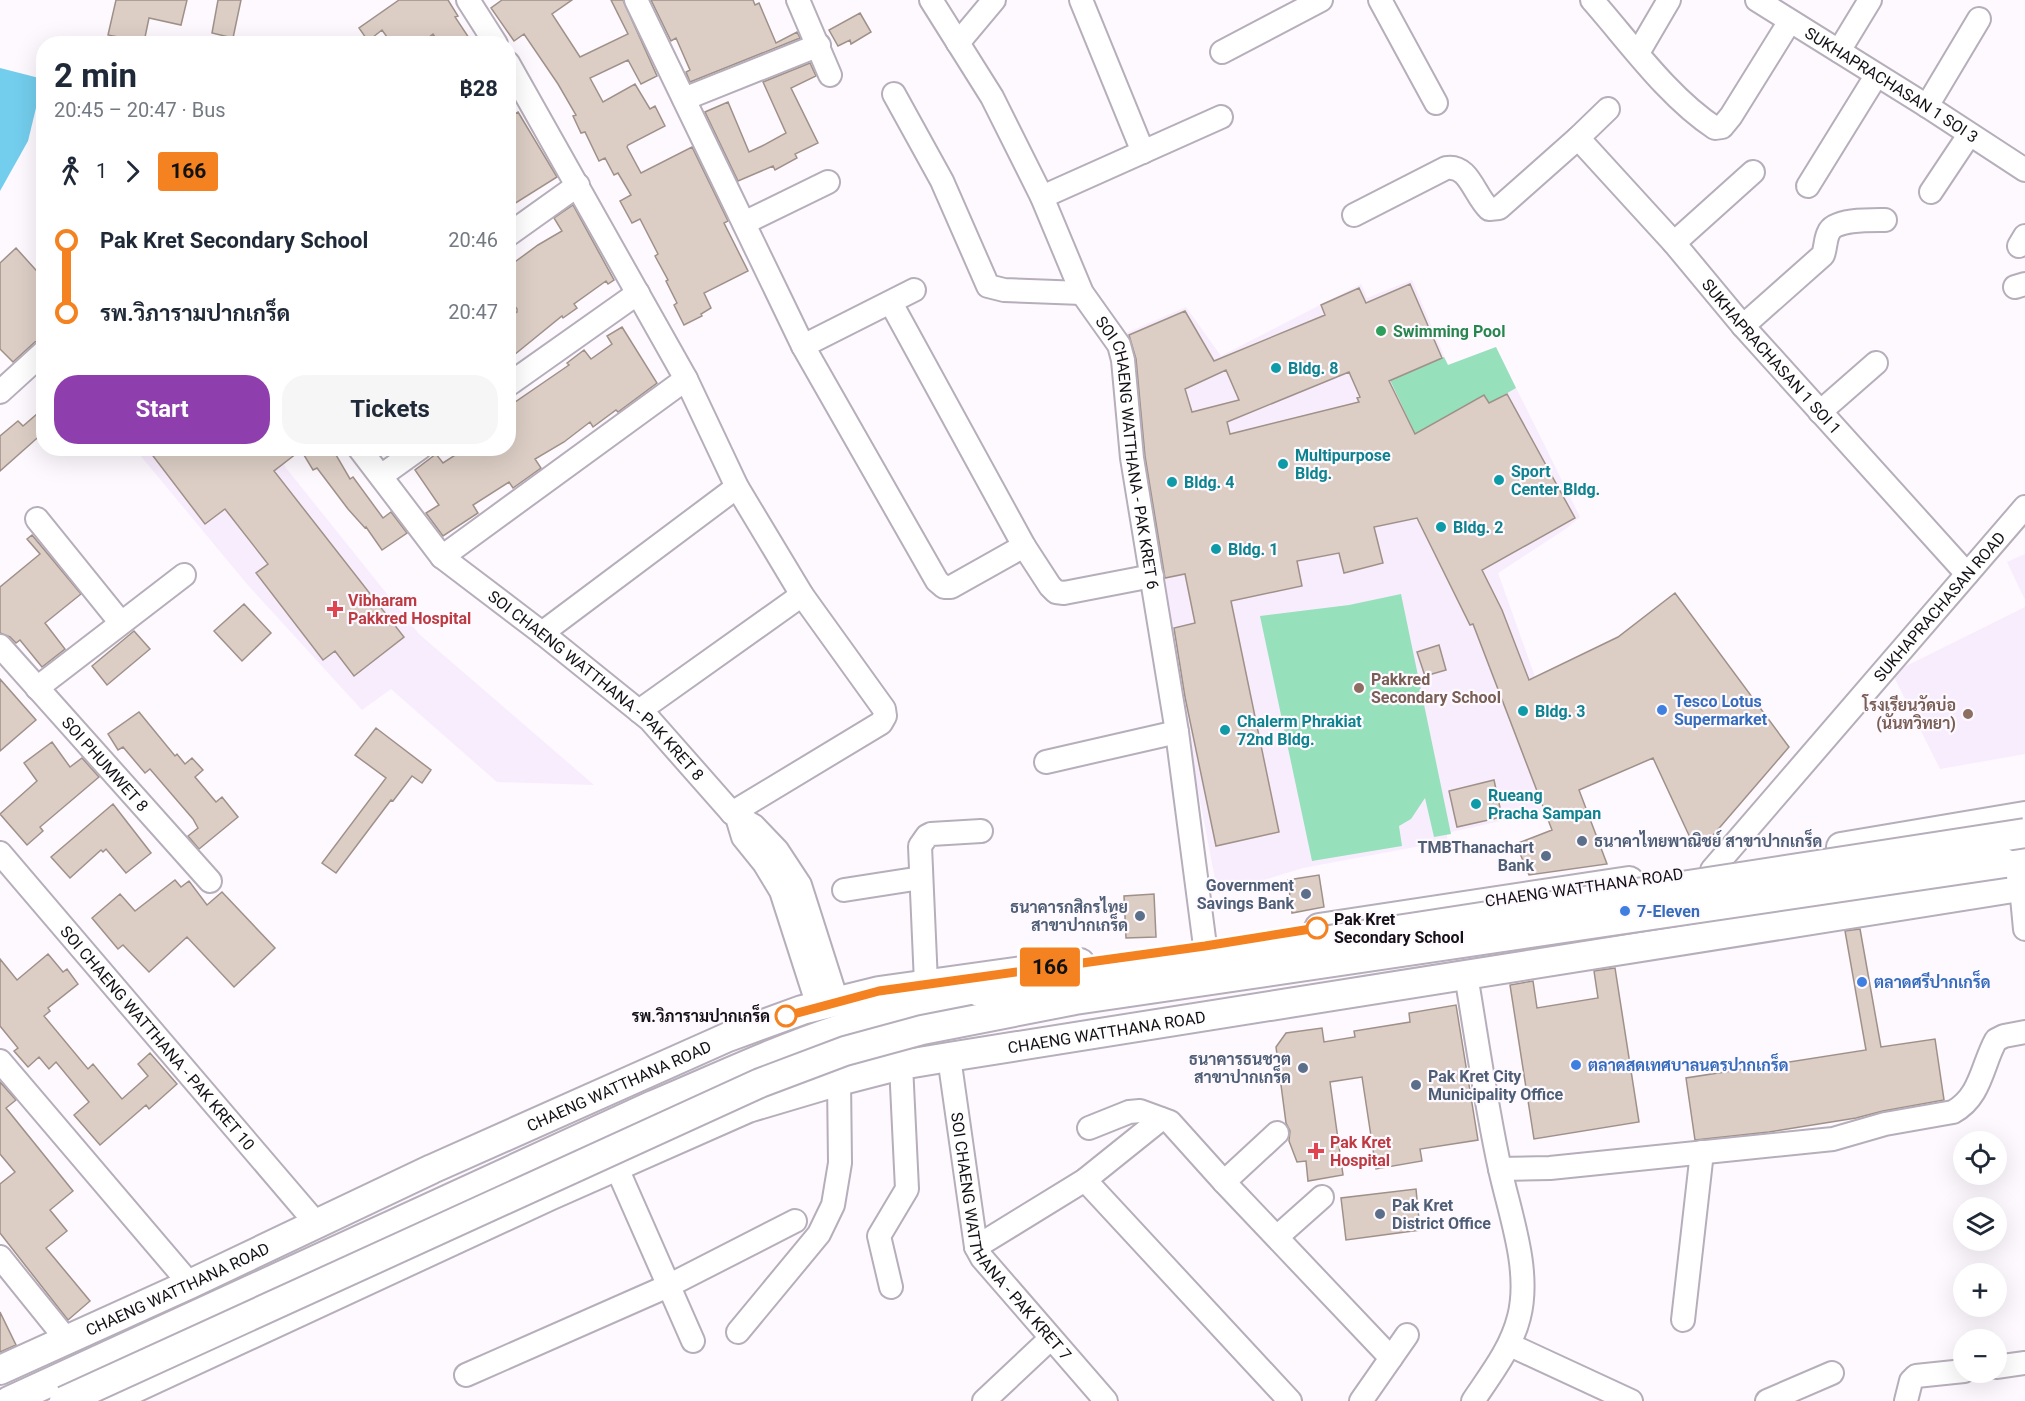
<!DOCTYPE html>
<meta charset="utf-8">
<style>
:root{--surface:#fff;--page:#f6f6f7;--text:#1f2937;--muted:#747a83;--accent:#8f3ead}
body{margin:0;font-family:Roboto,Sarabun,sans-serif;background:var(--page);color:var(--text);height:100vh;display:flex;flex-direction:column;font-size:22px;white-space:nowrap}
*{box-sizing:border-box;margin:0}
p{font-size:20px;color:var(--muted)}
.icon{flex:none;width:33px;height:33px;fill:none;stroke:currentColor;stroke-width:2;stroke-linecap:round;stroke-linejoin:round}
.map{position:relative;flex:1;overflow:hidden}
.details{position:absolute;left:36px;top:36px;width:480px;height:420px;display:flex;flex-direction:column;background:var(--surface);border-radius:24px;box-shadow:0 6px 24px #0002}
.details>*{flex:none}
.badge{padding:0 12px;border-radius:4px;font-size:21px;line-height:39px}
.tools{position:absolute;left:1953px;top:1131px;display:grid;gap:12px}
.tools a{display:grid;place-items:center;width:54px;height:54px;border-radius:50%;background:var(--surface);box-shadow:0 6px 24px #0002;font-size:30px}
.map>.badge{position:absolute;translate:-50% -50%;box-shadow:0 0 0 3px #fff}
.legs{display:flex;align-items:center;gap:9px;height:66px;padding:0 18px;font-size:20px}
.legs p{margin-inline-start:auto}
.headline{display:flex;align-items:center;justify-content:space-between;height:102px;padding:0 18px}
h1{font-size:33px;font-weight:700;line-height:45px}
.action{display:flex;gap:12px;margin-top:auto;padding:12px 18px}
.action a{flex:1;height:69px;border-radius:24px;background:var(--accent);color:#fff;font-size:24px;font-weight:700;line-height:69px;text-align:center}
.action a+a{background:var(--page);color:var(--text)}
ul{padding:0 18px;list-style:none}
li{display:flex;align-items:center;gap:21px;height:72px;font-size:22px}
li i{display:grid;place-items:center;width:9px;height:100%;margin:0 8px;background:currentColor}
li i::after{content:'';width:15px;height:15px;margin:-8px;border:4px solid;border-radius:50%;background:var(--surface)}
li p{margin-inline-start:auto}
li:first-child i{background:linear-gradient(#0000 50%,currentColor 0)}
li:last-child i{background:linear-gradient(currentColor 50%,#0000 0)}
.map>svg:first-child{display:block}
.built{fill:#f8edfd}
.green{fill:#96e0bc}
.water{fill:#73cded}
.building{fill:#dccec5;stroke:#9f9189;stroke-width:1.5;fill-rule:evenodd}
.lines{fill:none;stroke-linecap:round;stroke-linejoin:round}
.minor-casing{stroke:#b6aebb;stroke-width:26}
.major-casing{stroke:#b6aebb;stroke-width:32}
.minor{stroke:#fff;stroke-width:22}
.major{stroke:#fff;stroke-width:28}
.major-bridge-casing{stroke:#b6aebb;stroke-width:32;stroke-linecap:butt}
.major-bridge{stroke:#fff;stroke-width:28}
.line-1-casing{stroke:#fff;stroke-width:14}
.line-1{stroke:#f58220;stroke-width:9}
.leisure-dot{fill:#2e9e5b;stroke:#fdf9ff;stroke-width:2}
.culture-dot{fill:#0f9aa8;stroke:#fdf9ff;stroke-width:2}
.health-dot{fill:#e0444e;stroke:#fdf9ff;stroke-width:2}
.education-dot{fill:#8d6e63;stroke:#fdf9ff;stroke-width:2}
.shop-dot{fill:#3f7fe0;stroke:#fdf9ff;stroke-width:2}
.service-dot{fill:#5c6f8a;stroke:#fdf9ff;stroke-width:2}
.stop-1-dot{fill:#fff;stroke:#f58220;stroke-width:3}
.labels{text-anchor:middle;stroke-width:4.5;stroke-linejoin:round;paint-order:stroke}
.street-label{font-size:16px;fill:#141116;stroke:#fdf9ff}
.leisure-label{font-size:16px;font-weight:bold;fill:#27864d;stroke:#fdf9ff;text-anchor:start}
.culture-label{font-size:16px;font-weight:bold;fill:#0d838f;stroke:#fdf9ff;text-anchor:start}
.health-label{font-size:16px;font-weight:bold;fill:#be3a42;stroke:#fdf9ff;text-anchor:start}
.education-label{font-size:16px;font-weight:bold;fill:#785e54;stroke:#fdf9ff;text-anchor:start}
.shop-label{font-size:16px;font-weight:bold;fill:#366cbe;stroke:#fdf9ff;text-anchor:start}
.service-label{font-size:16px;font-weight:bold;fill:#4e5e75;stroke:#fdf9ff;text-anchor:end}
.stop-label{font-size:16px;font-weight:bold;fill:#141116;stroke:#fdf9ff;text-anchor:start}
</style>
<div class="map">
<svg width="2025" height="1401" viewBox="0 0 2025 1401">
<rect width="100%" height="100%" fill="#fdf9ff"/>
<path class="built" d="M1412 280 1448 365 1496 347 1580 517 1567 528 1498 573 1580 803 1447 833V841L1303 868 1218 894 1151 547 1124 334 1186 307 1221 356 1361 284 1367 298Z
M135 449H276L286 468 419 634 594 785 497 782 391 689 362 710 247 584Z
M2025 554V600L2007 562Z
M2025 607V754L1940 769 1892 673Z"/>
<path class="green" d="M1496 347 1516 388 1420 444 1390 380 1444 357 1448 365Z
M1401 594 1451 834 1434 837 1425 798 1411 819 1399 826 1402 846 1312 861 1260 616 1349 605Z"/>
<path class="water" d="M0 68 43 79 28 141 0 191Z"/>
<path class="building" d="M116 0H187L181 25 149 18 144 42 108 35Z
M218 0H241L233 38 212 33Z
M399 0H448L458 16 455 17 473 44H440L433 34 420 44H392L382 30 368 41 359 28Z
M502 0H572L552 14 580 57 628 34 611 0H623L657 76 641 84 628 60 590 78 603 102 635 84 650 109 655 106 665 126 628 145 627 147 641 173 692 147 728 221 724 223 748 271 704 293 711 308 701 314 702 316 684 325 674 305 677 303 666 281 668 280 655 256 658 254 640 219 632 223 620 201 631 195 618 173 614 175 605 158 599 161 585 132 581 133 573 116 576 115 558 84 524 34 514 41 491 8Z
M651 0H753L755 5 759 3 776 43 797 32 800 38 690 82 686 72 690 70 676 38 671 41Z
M860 13 871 32 851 44 850 40 838 46 829 30Z
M810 63 816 76 791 88 818 143 795 154 797 158 775 170 773 166 738 181 705 112 728 102 749 152 762 146 786 133 763 82Z
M518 112 557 177 514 204 508 196V118Z
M573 205 614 280 608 284 606 281 574 304 577 308 563 318 562 316 514 355 508 347V317L517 312V309L508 297V267L538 245 562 231 554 218Z
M16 248 44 279V339L35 342 13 362 0 349V263Z
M1410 284 1442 358 1389 381 1415 434 1484 395 1489 403 1507 394 1575 518 1482 570 1502 610 1529 680 1618 637 1675 593 1789 747 1708 841 1693 844 1653 758 1579 790 1607 864 1529 875 1516 844 1552 830 1473 624 1470 625 1417 518 1374 527 1383 563 1344 573 1339 553 1297 561 1302 586 1231 601 1279 832 1216 846 1185 697 1174 628 1195 623 1185 574 1165 578 1145 456 1136 359 1129 335 1185 311 1214 361 1325 315 1321 305 1359 288 1366 303ZM1226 370 1239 400 1192 412 1185 389ZM1349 372 1360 397 1357 398 1359 402 1230 434 1227 422Z
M622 327 657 383 618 412 616 410 593 427 590 422 564 442 535 459 541 468 513 488 509 482 473 505 478 513 443 536 426 513 439 505 415 470 436 454 443 463 466 448H508V407L569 365 567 363 584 350 591 359 612 344 607 336Z
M44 408V432L0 471V436L18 421 23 426Z
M147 448H332L350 479 353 477 383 518 391 512 407 533 382 550 366 527 365 528 348 509 317 468 313 470 301 450 274 471 404 637 354 676 335 651 323 660 256 573 268 564 225 509 205 524Z
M32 535 81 594 45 623 65 649 42 667 20 640 16 643 10 637 0 633V587L40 554 27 539Z
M244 604 271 633 242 661 214 631Z
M134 631 150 649 107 685 92 666Z
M1439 645 1446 670 1425 676 1417 652Z
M0 679 36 720 0 751Z
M139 712 175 756 177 754 185 764 192 758 203 770 195 777 216 802 222 797 238 817 199 849 188 836 198 828 193 819 150 769 145 773 123 747 118 750 108 734Z
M376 728 431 770 422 783 412 776 393 801 391 800 336 873 322 863 386 778 355 755Z
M52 742 70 767 82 758 99 777 40 827 43 831 27 845 0 814 37 781 24 763Z
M1494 780 1502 817 1457 827 1449 791Z
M113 804 151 853 126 873 106 849 103 852 101 850 70 878 51 857Z
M1319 875 1324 907 1292 913 1288 880Z
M175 880 181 887 189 881 207 905 222 892 275 948 234 987 187 937 149 972 123 945 118 949 92 918 120 894 135 911Z
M1154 894 1156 937 1126 938 1124 896Z
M1860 929 1881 1047 1935 1039 1944 1100 1883 1111 1856 1118 1769 1132 1695 1140 1686 1078 1866 1050 1845 931Z
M48 954 63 972 67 969 78 984 48 1008 50 1011 44 1016 88 1069 93 1064 122 1099 148 1076 138 1064 150 1053 177 1084 149 1109 146 1105 100 1145 74 1115 89 1102 56 1062 49 1069 39 1057 28 1067 14 1051 18 1048 0 1026V959L17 980Z
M1615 968 1639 1122 1534 1139 1510 985 1533 981 1537 1008 1598 998 1594 971Z
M1456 1005 1478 1140 1420 1149 1422 1161 1376 1169 1362 1077 1330 1082 1343 1175 1308 1181 1306 1161 1297 1162 1289 1141 1290 1131 1286 1123 1276 1047 1286 1033 1322 1028 1324 1042 1355 1037 1354 1031 1410 1022 1409 1013Z
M0 1082 16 1100 6 1108 73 1191 50 1210 67 1231 46 1248 90 1301 68 1320 0 1233V1184L15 1172 0 1154Z
M1416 1189 1420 1230 1346 1240 1341 1198Z
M0 1312 16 1345 0 1352Z"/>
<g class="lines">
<g class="minor-casing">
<g id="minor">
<path d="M468 0 496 44"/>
<path d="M636 0 803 346 937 581 944 587H951L1024 546"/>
<path d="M798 0 830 75"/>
<path id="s1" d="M931 0 992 97 1042 197 1082 293 1119 345 1123 360 1132 458 1177 732 1205 946"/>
<path d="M1081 0 1143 152"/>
<path d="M1380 0 1436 103"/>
<path d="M1592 0C1629 42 1668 97 1715 128L1722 127 1731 116 1790 21"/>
<path id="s2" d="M1757 0 1927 106 2025 170"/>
<path d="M958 43 994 0"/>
<path d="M1839 51 1870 0"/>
<path d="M1222 52 1321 0"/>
<path d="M1638 53 1669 0"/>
<path d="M508 63 686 379 737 487 802 595 884 709 885 716 881 723 732 813"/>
<path d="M894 94 942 181 988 286 1004 290 1082 293"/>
<path d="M684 99 819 45"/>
<path d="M1927 106 1979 19"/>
<path id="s3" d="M1578 138 1674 243 1743 326 1967 574"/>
<path d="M1808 186 1876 76"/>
<path d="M1931 192 1969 135"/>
<path d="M1042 197 1221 117"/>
<path d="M1354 215 1446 168C1469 164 1474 195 1489 209L1499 208 1578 138 1608 109"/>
<path d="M744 223 828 182"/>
<path d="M508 235 578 185"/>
<path d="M1674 243 1753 172"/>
<path d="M2019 246 2025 236"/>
<path d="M2015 287 2025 284"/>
<path d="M891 303 1024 546 1050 586 1056 592 1064 593 1152 576"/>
<path d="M1743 326 1823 255C1826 247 1825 239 1829 232 1834 219 1872 220 1885 220"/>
<path d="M803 346 914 290"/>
<path d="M508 385 638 293"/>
<path d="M0 392 44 352"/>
<path d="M1820 412 1876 363"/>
<path id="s4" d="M359 448 442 557 542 633 650 720 732 813 754 826 777 850 800 885 837 1001"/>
<path d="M381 476 420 448"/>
<path d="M37 519 121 623"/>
<path d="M442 557 686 379"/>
<path d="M542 633 737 487"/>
<path id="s5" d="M0 646 210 881"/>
<path d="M37 688 184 575"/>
<path d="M639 711 802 595"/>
<path d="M1046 762 1177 732"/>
<path d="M737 817 743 837 764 863 781 891 818 1006"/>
<path id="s6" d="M0 853 316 1223"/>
<path id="s7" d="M1712 870 2025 507"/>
<path d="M2021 887 2025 929"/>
<path d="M844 890 921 878"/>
<path d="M1466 975C1477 1040 1486 1105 1500 1169 1510 1215 1531 1270 1519 1317 1511 1349 1491 1374 1473 1401"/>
<path d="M926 983 920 846 927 836 931 834 981 831"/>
<path id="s8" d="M949 1057 976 1247 982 1258 1106 1401"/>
<path d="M0 1061 190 1284"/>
<path d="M1089 1128 1129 1112 1140 1111 1170 1122 1224 1182 1391 1358"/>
<path d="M616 1166 693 1341"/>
<path d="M1500 1169 1550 1168 1833 1139 1885 1124 1953 1112C1981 1097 1982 1065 1996 1040L2004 1036 2025 1032"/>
<path d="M1085 1180 1290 1401"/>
<path d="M1224 1182 1277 1133"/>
<path d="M1277 1237 1322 1197"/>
<path d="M976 1247 1085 1180 1161 1119"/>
<path d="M0 1257 67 1340"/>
<path d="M891 1287 879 1236 907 1189 901 1065"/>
<path d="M1683 1320 1702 1152"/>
<path d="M738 1332 819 1234 833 1205 840 1163 839 1081"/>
<path d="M1510 1345 1631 1401"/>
<path d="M1996 1367 2025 1363"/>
<path d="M466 1375 668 1286 795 1221"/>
<path d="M984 1401 1050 1339"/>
<path d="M1361 1401 1407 1335"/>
<path d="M1767 1401 1832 1373"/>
<path d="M1906 1401 1911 1381 1916 1376 1964 1371"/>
</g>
</g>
<g class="major-casing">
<g id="major">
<path d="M1841 847 2025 816"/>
<path d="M1980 870 2005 863 2025 860"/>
<path d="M1319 928 1629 881"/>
<path id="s9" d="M0 1370 190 1284 432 1169 728 1037 802 1010 879 991 1080 963"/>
<path d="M9 1401 651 1106C713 1080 774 1051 837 1030 881 1015 925 1004 970 994"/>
<path id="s10" d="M107 1401 549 1196 748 1108 839 1081 901 1065 949 1057 2025 886"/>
</g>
</g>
<use href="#minor" class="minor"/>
<use href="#major" class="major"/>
<g class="major-bridge-casing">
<path id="major-bridge" d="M979 992 1410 928 2025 833
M64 1401 760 1083 845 1051 922 1030 1075 1000 2005 863"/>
</g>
<use href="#major-bridge" class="major-bridge"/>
</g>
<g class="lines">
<g class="line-1-casing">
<path id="line-1" d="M786 1016 879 991 1205 946 1317 928"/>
</g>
<use href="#line-1" class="line-1"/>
</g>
<circle class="leisure-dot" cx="1381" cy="331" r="6"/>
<g class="culture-dot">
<circle cx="1276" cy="368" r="6"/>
<circle cx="1283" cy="464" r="6"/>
<circle cx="1499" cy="480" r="6"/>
<circle cx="1172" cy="482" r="6"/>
<circle cx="1441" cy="527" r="6"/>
<circle cx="1216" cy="549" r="6"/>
<circle cx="1523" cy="711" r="6"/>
<circle cx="1225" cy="730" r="6"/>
<circle cx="1476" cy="804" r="6"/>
</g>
<g class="health-dot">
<path d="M332 600h6v6h6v6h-6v6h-6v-6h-6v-6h6z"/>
<path d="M1313 1142h6v6h6v6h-6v6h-6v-6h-6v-6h6z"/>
</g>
<g class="education-dot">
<circle cx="1359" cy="688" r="6"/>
<circle cx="1968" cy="714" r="6"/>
</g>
<g class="shop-dot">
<circle cx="1662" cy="710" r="6"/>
<circle cx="1625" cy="911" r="6"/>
<circle cx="1862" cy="982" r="6"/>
<circle cx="1576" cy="1065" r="6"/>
</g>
<g class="service-dot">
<circle cx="1582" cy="841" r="6"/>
<circle cx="1546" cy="856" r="6"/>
<circle cx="1306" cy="894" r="6"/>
<circle cx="1140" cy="916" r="6"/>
<circle cx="1303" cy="1068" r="6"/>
<circle cx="1416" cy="1085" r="6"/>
<circle cx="1380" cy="1214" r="6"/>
</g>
<g class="stop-1-dot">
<circle cx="1317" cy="928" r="10"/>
<circle cx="786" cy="1016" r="10"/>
</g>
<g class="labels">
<g class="street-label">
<text dy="6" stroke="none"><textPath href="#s2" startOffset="159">SUKHAPRACHASAN 1 SOI 3</textPath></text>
<text dy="6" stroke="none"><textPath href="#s3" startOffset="292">SUKHAPRACHASAN 1 SOI 1</textPath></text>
<text dy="6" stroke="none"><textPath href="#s1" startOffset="501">SOI CHAENG WATTHANA - PAK KRET 6</textPath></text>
<text dy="6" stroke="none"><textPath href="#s7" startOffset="348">SUKHAPRACHASAN ROAD</textPath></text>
<text dy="6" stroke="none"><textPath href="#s4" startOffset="338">SOI CHAENG WATTHANA - PAK KRET 8</textPath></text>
<text dy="6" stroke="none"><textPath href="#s5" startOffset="158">SOI PHUMWET 8</textPath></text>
<text transform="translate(1584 887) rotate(-8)" y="6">CHAENG WATTHANA ROAD</text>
<text dy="6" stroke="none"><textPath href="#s10" startOffset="1072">CHAENG WATTHANA ROAD</textPath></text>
<text dy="6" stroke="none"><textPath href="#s6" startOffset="243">SOI CHAENG WATTHANA - PAK KRET 10</textPath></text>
<text dy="6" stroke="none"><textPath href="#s9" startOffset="681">CHAENG WATTHANA ROAD</textPath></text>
<text dy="6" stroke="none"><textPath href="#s8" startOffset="196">SOI CHAENG WATTHANA - PAK KRET 7</textPath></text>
<text dy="6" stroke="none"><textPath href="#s9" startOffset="195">CHAENG WATTHANA ROAD</textPath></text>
</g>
<g class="leisure-label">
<text x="1393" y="337">Swimming Pool</text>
</g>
<g class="culture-label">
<text x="1288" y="374">Bldg. 8</text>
<text x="1295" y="461">Multipurpose<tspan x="1295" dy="18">Bldg.</tspan></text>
<text x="1511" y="477">Sport<tspan x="1511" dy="18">Center Bldg.</tspan></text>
<text x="1184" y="488">Bldg. 4</text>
<text x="1453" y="533">Bldg. 2</text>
<text x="1228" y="555">Bldg. 1</text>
<text x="1535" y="717">Bldg. 3</text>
<text x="1237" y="727">Chalerm Phrakiat<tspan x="1237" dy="18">72nd Bldg.</tspan></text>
<text x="1488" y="801">Rueang<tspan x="1488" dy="18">Pracha Sampan</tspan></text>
</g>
<g class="health-label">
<text x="348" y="606">Vibharam<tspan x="348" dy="18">Pakkred Hospital</tspan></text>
<text x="1330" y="1148">Pak Kret<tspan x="1330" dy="18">Hospital</tspan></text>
</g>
<g class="education-label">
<text x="1371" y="685">Pakkred<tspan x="1371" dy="18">Secondary School</tspan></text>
<text x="1956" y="711" text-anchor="end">โรงเรียนวัดบ่อ<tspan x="1956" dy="18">(นันทวิทยา)</tspan></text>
</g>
<g class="shop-label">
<text x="1674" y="707">Tesco Lotus<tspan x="1674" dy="18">Supermarket</tspan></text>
<text x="1637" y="917">7-Eleven</text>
<text x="1874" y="988">ตลาดศรีปากเกร็ด</text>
<text x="1588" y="1071">ตลาดสดเทศบาลนครปากเกร็ด</text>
</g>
<g class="service-label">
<text x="1594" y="847" text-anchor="start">ธนาคาไทยพาณิชย์ สาขาปากเกร็ด</text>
<text x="1534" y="853">TMBThanachart<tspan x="1534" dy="18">Bank</tspan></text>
<text x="1294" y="891">Government<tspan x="1294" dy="18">Savings Bank</tspan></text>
<text x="1128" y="913">ธนาคารกสิกรไทย<tspan x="1128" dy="18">สาขาปากเกร็ด</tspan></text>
<text x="1291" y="1065">ธนาคารธนชาต<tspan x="1291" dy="18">สาขาปากเกร็ด</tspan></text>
<text x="1428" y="1082" text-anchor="start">Pak Kret City<tspan x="1428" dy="18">Municipality Office</tspan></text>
<text x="1392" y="1211" text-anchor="start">Pak Kret<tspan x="1392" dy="18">District Office</tspan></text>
</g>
<g class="stop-label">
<text x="1334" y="925">Pak Kret<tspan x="1334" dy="18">Secondary School</tspan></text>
<text x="770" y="1022" text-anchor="end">รพ.วิภารามปากเกร็ด</text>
</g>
</g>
</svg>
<div class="tools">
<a><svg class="icon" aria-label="locate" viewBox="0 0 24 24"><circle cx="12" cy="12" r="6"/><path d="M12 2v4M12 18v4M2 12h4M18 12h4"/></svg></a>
<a><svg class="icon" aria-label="layers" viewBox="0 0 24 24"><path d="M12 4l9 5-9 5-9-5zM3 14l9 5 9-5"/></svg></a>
<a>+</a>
<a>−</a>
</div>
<b class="badge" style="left:1050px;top:967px;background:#f58220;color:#111">166</b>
<section class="details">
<div class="headline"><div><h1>2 min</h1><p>20:45 – 20:47 · Bus</p></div><b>฿28</b></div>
<div class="legs"><svg class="icon" aria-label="walk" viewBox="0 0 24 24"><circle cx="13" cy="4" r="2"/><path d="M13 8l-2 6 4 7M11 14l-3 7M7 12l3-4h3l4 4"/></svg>1<svg class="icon" aria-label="forward" viewBox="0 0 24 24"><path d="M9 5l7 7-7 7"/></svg><b class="badge" style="background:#f58220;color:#111">166</b></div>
<ul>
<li><i style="color:#f58220"></i><b>Pak Kret Secondary School</b><p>20:46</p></li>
<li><i style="color:#f58220"></i><b>รพ.วิภารามปากเกร็ด</b><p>20:47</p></li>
</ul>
<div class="action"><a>Start</a><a>Tickets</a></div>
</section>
</div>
